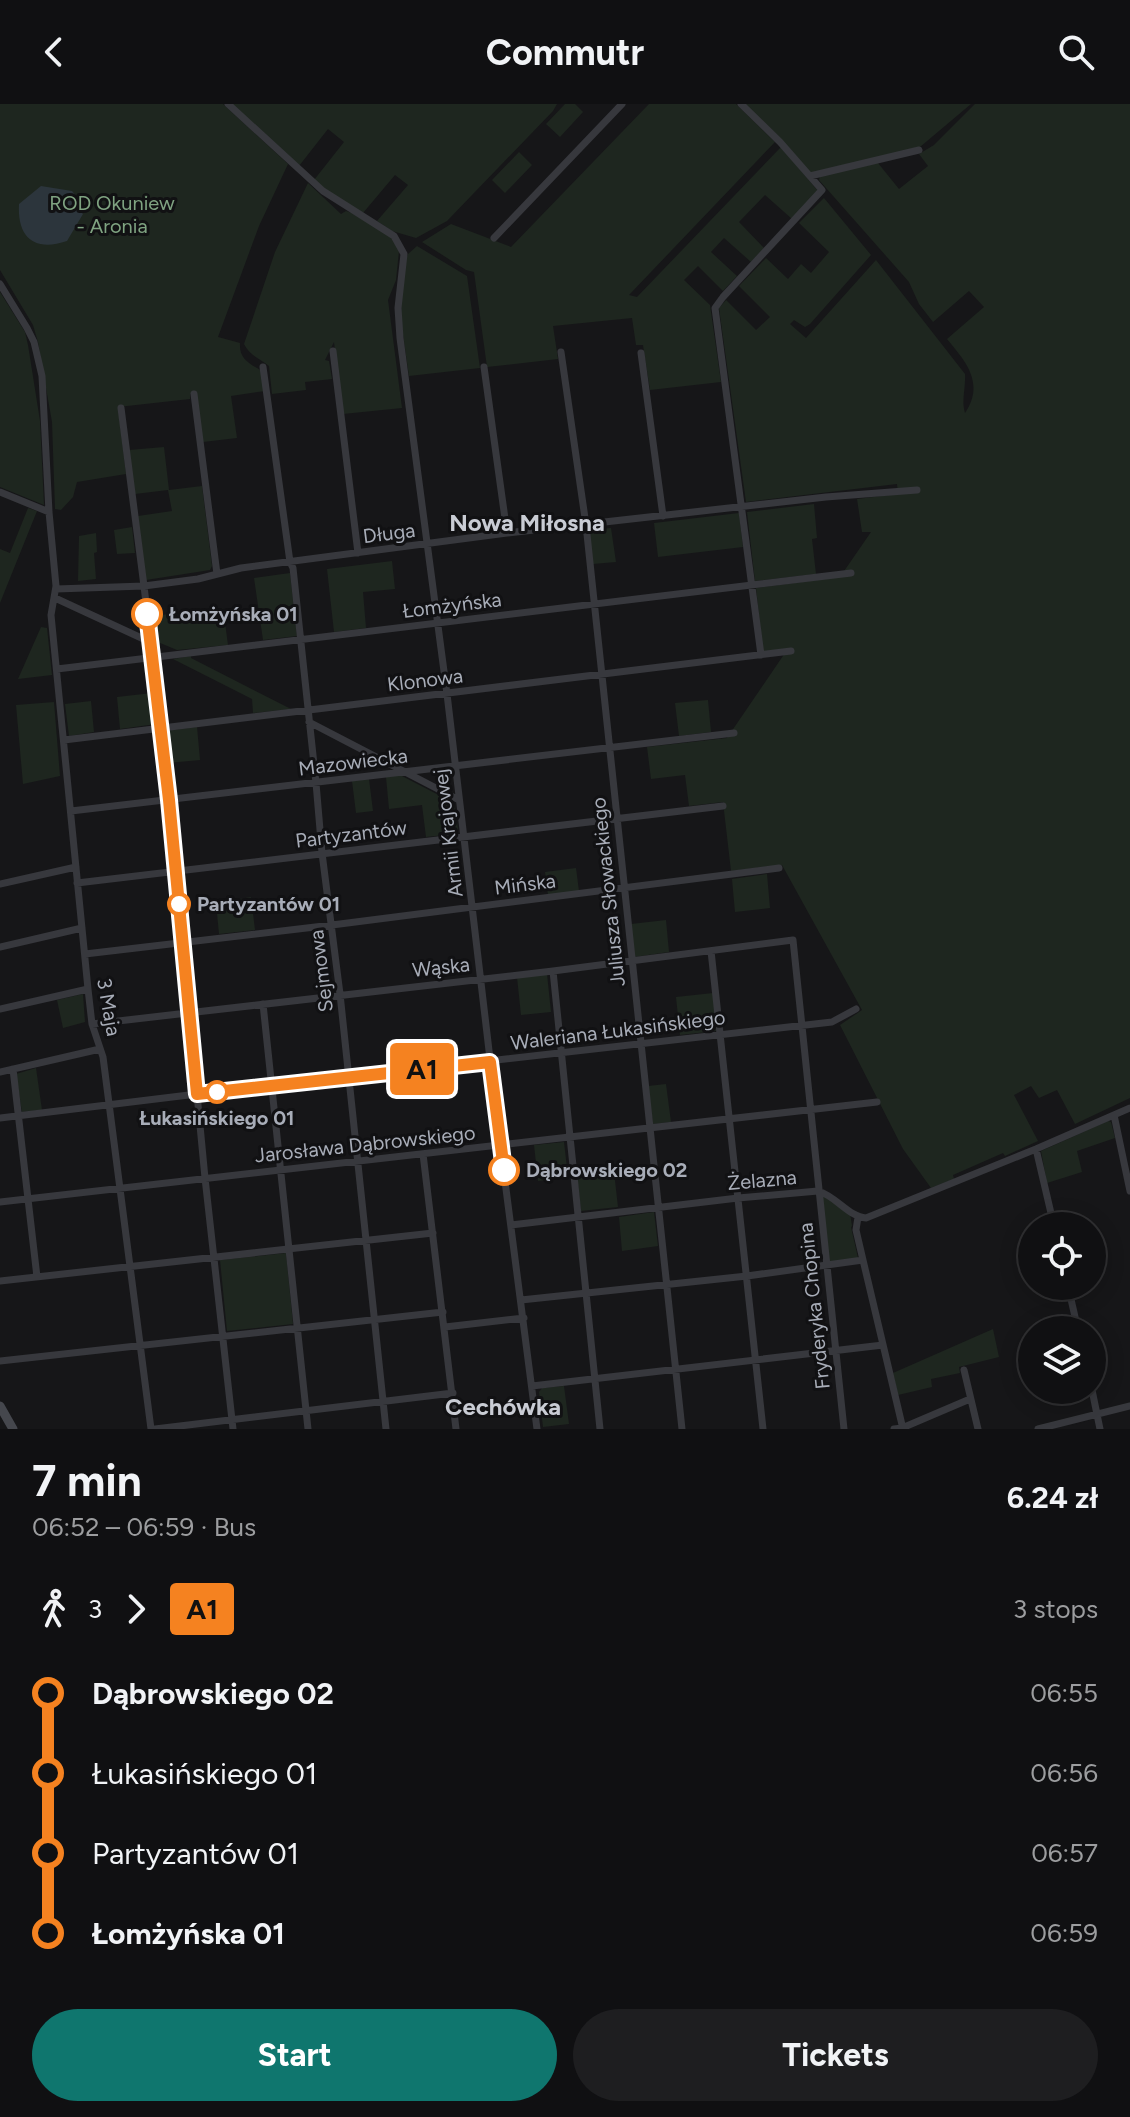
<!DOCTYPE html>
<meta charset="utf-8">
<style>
:root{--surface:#101012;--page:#1e1e20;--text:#f1f3f6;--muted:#9c9d9f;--line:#303032;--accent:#0f766e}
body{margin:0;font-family:Figtree,sans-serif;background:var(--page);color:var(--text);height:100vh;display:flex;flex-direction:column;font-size:30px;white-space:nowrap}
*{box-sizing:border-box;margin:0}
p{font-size:26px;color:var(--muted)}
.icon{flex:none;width:44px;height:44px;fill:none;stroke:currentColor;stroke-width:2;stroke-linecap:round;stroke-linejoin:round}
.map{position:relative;height:1325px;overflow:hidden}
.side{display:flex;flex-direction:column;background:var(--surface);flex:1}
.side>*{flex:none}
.badge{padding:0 16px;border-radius:6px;font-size:28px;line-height:52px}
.tools{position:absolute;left:1018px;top:1108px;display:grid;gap:16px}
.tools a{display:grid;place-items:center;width:88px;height:88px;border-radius:50%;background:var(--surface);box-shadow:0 4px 20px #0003,0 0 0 2px var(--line);font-size:40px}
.map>.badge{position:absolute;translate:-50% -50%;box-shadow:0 0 0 4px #fff}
.legs{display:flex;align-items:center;gap:12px;height:88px;padding:0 32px;font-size:26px}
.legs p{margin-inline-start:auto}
.head{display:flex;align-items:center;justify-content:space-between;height:136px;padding:0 32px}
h1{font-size:44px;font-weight:700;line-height:60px}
.button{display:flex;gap:16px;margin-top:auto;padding:16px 32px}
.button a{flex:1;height:92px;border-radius:48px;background:var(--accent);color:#fff;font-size:32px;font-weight:700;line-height:92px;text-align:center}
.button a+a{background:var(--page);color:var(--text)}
ul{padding:0 32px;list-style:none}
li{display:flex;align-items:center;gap:28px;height:80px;font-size:30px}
li i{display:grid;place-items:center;width:12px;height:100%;margin:0 10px;background:currentColor}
li i::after{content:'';width:20px;height:20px;margin:-10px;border:6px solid;border-radius:50%;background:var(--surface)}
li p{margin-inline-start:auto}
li:first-child i{background:linear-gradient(#0000 50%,currentColor 0)}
li:last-child i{background:linear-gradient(currentColor 50%,#0000 0)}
header{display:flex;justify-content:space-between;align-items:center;height:104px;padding:0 32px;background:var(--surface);font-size:36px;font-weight:700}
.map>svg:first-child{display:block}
.green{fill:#1e261f}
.water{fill:#2c353c}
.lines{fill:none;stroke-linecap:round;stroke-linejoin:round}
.street{stroke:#37383d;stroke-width:7}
.secondary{stroke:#45474d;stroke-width:9}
.line-1-casing{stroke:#fff;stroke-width:18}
.line-1{stroke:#f58220;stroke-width:12}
.stop-1-dot{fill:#fff;stroke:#f58220;stroke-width:4}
.labels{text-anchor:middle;stroke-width:6;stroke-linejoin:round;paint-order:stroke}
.park-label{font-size:20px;fill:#7fa381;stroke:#111113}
.street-label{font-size:20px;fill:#a8adb8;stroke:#111113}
.stop-label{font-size:20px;font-weight:bold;fill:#a8adb8;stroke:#111113;text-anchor:start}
.quarter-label{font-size:24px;font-weight:bold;fill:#c9ccd4;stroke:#111113}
</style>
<header><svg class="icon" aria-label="back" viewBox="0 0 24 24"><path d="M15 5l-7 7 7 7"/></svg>Commutr<svg class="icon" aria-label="search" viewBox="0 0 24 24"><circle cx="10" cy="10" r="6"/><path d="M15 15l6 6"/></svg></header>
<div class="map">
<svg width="1130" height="1325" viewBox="0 0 1130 1325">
<rect width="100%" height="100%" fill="#161618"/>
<path class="green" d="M0 0H223L288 60 259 122 218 233 240 239C239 255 249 259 262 267L265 287 231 292 237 334 203 338 196 289 190 290V295L118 303 126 370 77 378 73 393 61 406 55 405 52 318 38 238 33 221 0 166Z
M231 0H557L553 7 447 117 416 134 392 127 377 117 408 81 395 71 363 109 334 92 314 76 344 38 328 25 299 62Z
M565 0H575L583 8 560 33 546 20Z
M649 0H736L775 38 629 191 637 193 781 43 818 87 792 115 765 91 739 118 764 144 751 158 724 134 711 148 737 172 723 187 698 162 684 176 710 201 721 278 650 286 643 241H636L632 214 553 222 558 255 487 263 474 168 466 166 422 138 451 120 511 143Z
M743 0H971L920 43 811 69Z
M975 0H1130V994L1075 1020 1057 986 1039 994 1031 982 1014 991 1038 1037 1005 1052 1003 1049 953 1071 954 1075 931 1084 903 1045 840 921 862 906 782 761 731 767 723 698 689 702 685 671 651 675 647 643 727 634 787 546 763 548 756 484 840 473 871 428H862L857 395 898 390 897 380 746 398 719 204 726 196 756 226 770 213 739 182 766 154 788 175 801 160 811 169 829 148 799 119 824 94 871 151 810 220 805 223 794 216 790 220 806 234 876 156 965 270C966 283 961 297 965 309 985 279 966 258 947 235L984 203 969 187 933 218 919 200 909 178 819 76 820 72 878 59 899 85 928 62 919 50 934 41Z
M519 48 532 61 505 89 492 76Z
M308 79 341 110 346 107 352 109 391 132 399 147 396 176 388 196 402 304 343 310 334 238 325 256 329 257 332 275 305 278 306 286 272 290 269 262C260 255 249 251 244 240L275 148Z
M417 142 467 172 480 264 409 272 400 210 405 157 408 150Z
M0 188 25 228 28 241 40 317 44 401 0 383Z
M164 343 169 386 202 382 212 462 210 466 146 476 138 412 172 407 168 386 135 390 129 346Z
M814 400 817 434 812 435 816 470 755 477 747 408Z
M28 404 37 407 0 499V445L10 449Z
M739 409 743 443 658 453 654 419Z
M132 423 135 449 117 450 114 426Z
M611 424 616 458 593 460 589 426Z
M96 429 97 448 94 449 96 475 78 477 79 432Z
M392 457 395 485 363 488 366 524 334 528 327 465Z
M290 469 297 532 263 536 254 474Z
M223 504 228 541 177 546 153 536 152 512Z
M41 523 47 524 52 571 18 575Z
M191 552V554L291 605 253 609 252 595 173 555Z
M152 589 156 620 120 625 117 593Z
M708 596 711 628 679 632 675 599Z
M91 597 94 628 69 632 65 600Z
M54 598 60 672 23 680 16 601Z
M197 623 200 656 167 659 164 627Z
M400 671 454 699 458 725 454 730 426 733 422 701 389 705 386 673Z
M369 675 373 707 356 709 352 677Z
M576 764 579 787 548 791 545 768Z
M767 770 770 804 735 808 732 775Z
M251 793 255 826 219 830 216 799Z
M666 816 669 848 634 853 631 820Z
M547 870 551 908 521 911 517 873Z
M713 889 716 927 680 931 676 893Z
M83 890 85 918 63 924 57 896Z
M36 964 42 1006 22 1008 16 970Z
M666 980 671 1018 653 1020 648 982Z
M1108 1017 1111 1018 1115 1034 1077 1047 1082 1068 1047 1079 1041 1047Z
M564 1038 568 1073 538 1077 534 1041Z
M614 1068 618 1103 581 1107 577 1072Z
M822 1090 850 1109 852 1122 851 1123 858 1154 829 1159Z
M654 1108 658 1142 622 1147 619 1113Z
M286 1149 293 1220 227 1227 220 1156Z
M993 1225 999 1253 959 1263 960 1269 931 1275 932 1283 898 1291 893 1269Z
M564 1282 569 1320 543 1323 539 1288 542 1284Z"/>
<path class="water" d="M41 82 72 87 81 98 76 103 83 110 67 137C35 148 17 134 19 100Z"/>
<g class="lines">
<path class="street" d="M228 0 323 87 394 132 404 150 398 204 400 234 447 590 498 1023 537 1325
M741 0 780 38 822 86 723 193 715 204 761 551
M810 72 919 46
M494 134 622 0
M0 180 27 224 34 238 42 272 49 408 56 482 51 511 88 885 92 920 103 953 151 1325
M333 247 358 449
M561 248 586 421 682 1325
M641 249 663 412
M263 263 290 458 293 464 316 679 322 749 340 890 386 1325
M484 263 507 429
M194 290 217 470
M121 304 144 482 169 696 205 1074 233 1325
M0 388 49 408
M56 485 144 482 198 475 241 464 507 429 826 393 917 386
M55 494 150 538
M57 565 851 469
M309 618 459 696
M64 636 791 547
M71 707 734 629
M77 779 723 702
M0 780 76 763
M0 843 82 824
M711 847 763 1325
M85 850 332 821 779 764
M553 867 600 1325
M263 900 308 1325
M0 905 88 885
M92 920 553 867 793 836 844 1325
M13 965 37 1173
M0 968 100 945
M1114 1011 1130 1087
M0 1014 197 990 832 918 856 905
M1036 1045 1054 1122
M423 1050 456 1325
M0 1098 877 998
M858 1113 856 1126 863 1156 903 1325
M511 1121 738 1094 818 1087C836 1092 849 1113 866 1114L1036 1045 1130 1004
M0 1177 433 1129
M1068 1182 1078 1226
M521 1196 747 1172 863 1156
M445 1223 524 1214
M0 1257 443 1208
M964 1266 978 1325
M532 1282 883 1241
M1092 1286 1100 1325
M155 1325 453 1289
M894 1325 902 1324 970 1295
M1038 1325 1130 1302"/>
<path class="secondary" d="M0 1302 13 1325"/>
</g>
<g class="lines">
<g class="line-1-casing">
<path id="line-1" d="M147 510 169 696 197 990 490 958 504 1066"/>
</g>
<use href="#line-1" class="line-1"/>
</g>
<g class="stop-1-dot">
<circle cx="147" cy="510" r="14"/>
<circle cx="179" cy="800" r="10"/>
<circle cx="217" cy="988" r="10"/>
<circle cx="504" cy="1066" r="14"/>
</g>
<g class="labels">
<g class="park-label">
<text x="112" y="106">ROD Okuniew<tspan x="112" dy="23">- Aronia</tspan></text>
</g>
<g class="street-label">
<text transform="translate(389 429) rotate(-7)" y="7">Długa</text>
<text transform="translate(452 501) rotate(-7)" y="7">Łomżyńska</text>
<text transform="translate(425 576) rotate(-7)" y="7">Klonowa</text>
<text transform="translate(353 658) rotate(-7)" y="7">Mazowiecka</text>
<text transform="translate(448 729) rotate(-97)" y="7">Armii Krajowej</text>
<text transform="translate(351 730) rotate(-7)" y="7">Partyzantów</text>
<text transform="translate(525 780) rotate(-7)" y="7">Mińska</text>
<text transform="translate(608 788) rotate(-96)" y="7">Juliusza Słowackiego</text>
<text transform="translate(441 863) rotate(-6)" y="7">Wąska</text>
<text transform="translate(321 867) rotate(-97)" y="7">Sejmowa</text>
<text transform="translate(109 903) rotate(80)" y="7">3 Maja</text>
<text transform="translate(618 926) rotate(-7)" y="7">Waleriana Łukasińskiego</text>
<text transform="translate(365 1040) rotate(-6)" y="7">Jarosława Dąbrowskiego</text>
<text transform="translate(762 1076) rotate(-5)" y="7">Żelazna</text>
<text transform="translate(814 1202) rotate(-96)" y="7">Fryderyka Chopina</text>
</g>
<g class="stop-label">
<text x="169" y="517">Łomżyńska 01</text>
<text x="197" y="807">Partyzantów 01</text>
<text x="217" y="1021" text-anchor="middle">Łukasińskiego 01</text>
<text x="526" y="1073">Dąbrowskiego 02</text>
</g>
<g class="quarter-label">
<text x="527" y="427">Nowa Miłosna</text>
<text x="503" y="1311">Cechówka</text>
</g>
</g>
</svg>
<div class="tools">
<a><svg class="icon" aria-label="locate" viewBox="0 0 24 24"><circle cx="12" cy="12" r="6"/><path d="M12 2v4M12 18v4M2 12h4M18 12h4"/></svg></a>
<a><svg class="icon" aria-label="layers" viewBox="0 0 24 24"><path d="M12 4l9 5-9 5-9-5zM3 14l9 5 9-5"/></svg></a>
</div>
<b class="badge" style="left:422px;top:965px;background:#f58220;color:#111">A1</b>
</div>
<section class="side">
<div class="head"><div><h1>7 min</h1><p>06:52 – 06:59 · Bus</p></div><b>6.24 zł</b></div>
<div class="legs"><svg class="icon" aria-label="walk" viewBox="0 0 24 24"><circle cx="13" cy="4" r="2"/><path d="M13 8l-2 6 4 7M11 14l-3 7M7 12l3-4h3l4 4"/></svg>3<svg class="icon" aria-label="forward" viewBox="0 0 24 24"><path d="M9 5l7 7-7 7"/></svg><b class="badge" style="background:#f58220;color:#111">A1</b><p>3 stops</p></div>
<ul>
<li><i style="color:#f58220"></i><b>Dąbrowskiego 02</b><p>06:55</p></li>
<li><i style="color:#f58220"></i><span>Łukasińskiego 01</span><p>06:56</p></li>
<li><i style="color:#f58220"></i><span>Partyzantów 01</span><p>06:57</p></li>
<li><i style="color:#f58220"></i><b>Łomżyńska 01</b><p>06:59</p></li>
</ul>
<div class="button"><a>Start</a><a>Tickets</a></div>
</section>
